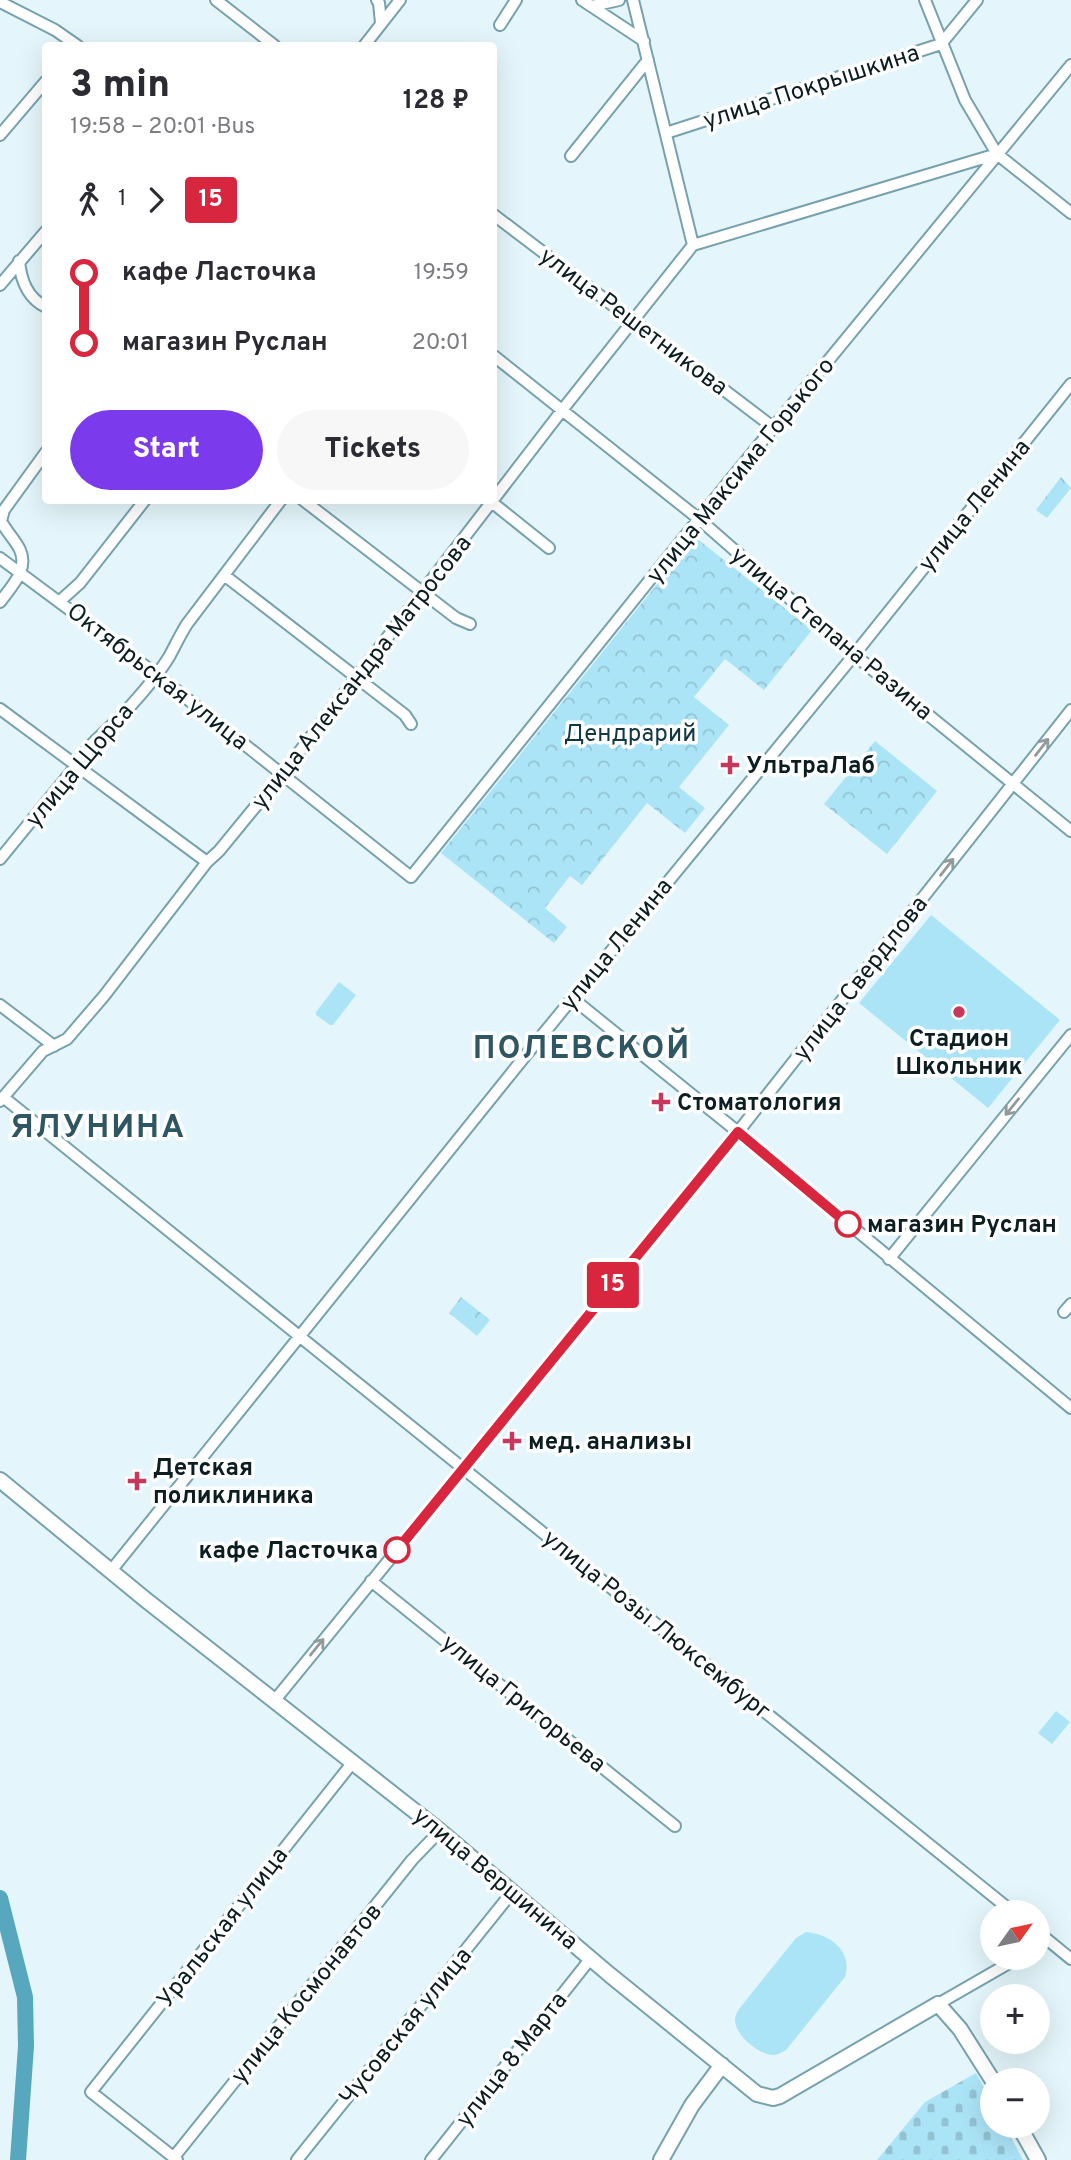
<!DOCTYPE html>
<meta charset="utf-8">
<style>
:root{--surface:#fff;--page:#f7f7f7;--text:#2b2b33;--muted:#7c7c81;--accent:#7c3aed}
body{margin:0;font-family:Overpass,sans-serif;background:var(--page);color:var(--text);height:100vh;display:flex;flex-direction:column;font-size:26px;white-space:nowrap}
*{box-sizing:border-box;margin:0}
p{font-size:23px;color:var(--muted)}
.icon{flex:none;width:38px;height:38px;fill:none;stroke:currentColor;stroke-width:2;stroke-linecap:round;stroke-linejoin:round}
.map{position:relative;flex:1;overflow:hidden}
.side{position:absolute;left:42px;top:42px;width:455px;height:462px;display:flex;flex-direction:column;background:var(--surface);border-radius:7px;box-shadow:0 7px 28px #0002}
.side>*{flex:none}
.badge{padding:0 14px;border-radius:5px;font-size:24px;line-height:46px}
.needle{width:46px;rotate:57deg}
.tools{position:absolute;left:980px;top:1900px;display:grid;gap:14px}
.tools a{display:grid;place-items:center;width:70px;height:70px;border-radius:50%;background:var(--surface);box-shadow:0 7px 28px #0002;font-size:35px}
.map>.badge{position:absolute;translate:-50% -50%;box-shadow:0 0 0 4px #fff}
.legs{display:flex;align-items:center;gap:10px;height:77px;padding:0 28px;font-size:23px}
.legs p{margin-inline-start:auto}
.headline{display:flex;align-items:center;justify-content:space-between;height:119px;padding:0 28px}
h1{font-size:38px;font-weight:800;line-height:52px}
.cta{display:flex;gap:14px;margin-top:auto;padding:14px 28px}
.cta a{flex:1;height:80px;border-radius:42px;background:var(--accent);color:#fff;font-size:28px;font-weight:800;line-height:80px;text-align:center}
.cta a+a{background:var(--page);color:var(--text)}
ul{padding:0 28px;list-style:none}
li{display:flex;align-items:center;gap:24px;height:70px;font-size:26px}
li i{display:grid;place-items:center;width:10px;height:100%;margin:0 9px;background:currentColor}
li i::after{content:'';width:18px;height:18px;margin:-9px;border:5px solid;border-radius:50%;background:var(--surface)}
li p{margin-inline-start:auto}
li:first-child i{background:linear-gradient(#0000 50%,currentColor 0)}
li:last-child i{background:linear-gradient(currentColor 50%,#0000 0)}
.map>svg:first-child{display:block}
.cemetery{fill:url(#cemetery-stones)}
.park{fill:url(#park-crowns)}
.pitch{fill:#ace4f7}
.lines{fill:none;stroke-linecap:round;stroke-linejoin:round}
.river{stroke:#57a7bf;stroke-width:16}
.minor-casing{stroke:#77a1ae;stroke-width:14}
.major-casing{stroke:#77a1ae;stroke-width:18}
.minor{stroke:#fff;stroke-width:10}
.major{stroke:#fff;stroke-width:14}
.oneway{stroke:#929a9c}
.line-1-casing{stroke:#fff;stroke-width:16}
.line-1{stroke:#d7263d;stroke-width:10}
.poi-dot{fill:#c7385c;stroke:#fff;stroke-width:2.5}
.stop-1-dot{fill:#fff;stroke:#d7263d;stroke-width:3.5}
.labels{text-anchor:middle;stroke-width:7;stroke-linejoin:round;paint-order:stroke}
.street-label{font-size:24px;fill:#0d1e23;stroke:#fff}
.park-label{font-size:24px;fill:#123843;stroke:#fff}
.poi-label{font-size:24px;font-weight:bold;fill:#0d1e23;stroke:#fff;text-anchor:start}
.stop-label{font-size:24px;font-weight:bold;fill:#0d1e23;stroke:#fff;text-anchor:start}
.district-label{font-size:32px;font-weight:bold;letter-spacing:2px;fill:#2f5763;stroke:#fff}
</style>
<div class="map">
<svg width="1071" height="2160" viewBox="0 0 1071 2160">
<defs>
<pattern id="cemetery-stones" width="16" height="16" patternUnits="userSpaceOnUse" patternTransform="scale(1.75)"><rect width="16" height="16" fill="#ace4f7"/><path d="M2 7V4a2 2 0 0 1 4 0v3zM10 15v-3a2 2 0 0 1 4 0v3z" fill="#93c3d3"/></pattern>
<pattern id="park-crowns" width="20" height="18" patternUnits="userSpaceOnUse" patternTransform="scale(1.75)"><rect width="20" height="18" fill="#ace4f7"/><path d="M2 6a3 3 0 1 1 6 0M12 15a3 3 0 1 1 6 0" fill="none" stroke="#93c3d3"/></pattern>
</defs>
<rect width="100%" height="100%" fill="#e4f6fb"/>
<path class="cemetery" d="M976 2073 992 2102V2126H1005L1023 2160H877L925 2102Z"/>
<path class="park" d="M1061 477 1071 488 1047 518 1036 510Z
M695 537 812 630 764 690 725 659 694 697 729 725 679 787 705 808 685 833 647 803 582 885 570 876 545 908 567 927 554 943 441 853Z
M875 741 937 791 887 854 824 804Z
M461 1297 490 1320 477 1336 449 1313Z"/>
<path class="pitch" d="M931 915 1060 1020 988 1108 859 1003Z
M339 982 356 995 333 1025H330L316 1015V1012Z
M1056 1711 1070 1722 1052 1744 1038 1733Z
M806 1932C830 1934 853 1951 845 1977L786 2050C785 2051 776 2055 775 2055 760 2056 734 2035 735 2019 735 2016 737 2012 739 2009L796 1938Z"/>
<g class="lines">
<path class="river" d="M0 1898 25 1997 26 2046 18 2160"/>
<g class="minor-casing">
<path id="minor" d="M216 0 275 46
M377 0 379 3 381 23
M582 0 644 41
M633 0 693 245
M925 0 965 100 997 154 1071 213
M0 2 55 30 78 46
M592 6 619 0
M500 25 516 0
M364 46 400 0
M666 133 941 44 977 0
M0 135 46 81
M571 156 648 60
M494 215 774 428
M19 261C21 280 27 298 46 307
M0 285 46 231
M494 356 699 519 846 648 1071 831
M303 500 456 618 470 624
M489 500 549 548
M0 558 156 674 411 877 731 479 1071 65
M224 575 405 715 411 724
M60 601 80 583 145 500
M0 602C11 587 29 570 20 550 16 541 6 531 1 521L4 510 46 452
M0 709 207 862
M0 859 76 766C87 744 108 731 124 713 139 697 157 676 169 657 175 646 180 635 187 624L281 500
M572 998 738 1132 1071 1408
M0 1005 54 1046
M3 1097 1014 1913
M0 1101 43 1051 67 1039 104 996 207 862 219 851 283 773 563 409 693 245 997 154
M889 1259 1071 1035
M1064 1312 1071 1304
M110 1572 530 1050 854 655 1071 384
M371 1581 675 1826
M275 1700 738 1132 1071 710
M1038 1932 1071 1959
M938 2004 1018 1958
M174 2157 412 1860 440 1831
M177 2160 91 2092 353 1762
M297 2160 513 1891
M431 2160 591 1958"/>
</g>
<g class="major-casing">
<path id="major" d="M0 1480 146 1600 440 1831 610 1975 757 2094 773 2098 780 2096 938 2004 960 2029 993 2081
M1019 2126 1038 2160
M661 2160 692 2105 722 2065"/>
</g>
<use href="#minor" class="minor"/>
<use href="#major" class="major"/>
</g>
<defs><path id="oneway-shaft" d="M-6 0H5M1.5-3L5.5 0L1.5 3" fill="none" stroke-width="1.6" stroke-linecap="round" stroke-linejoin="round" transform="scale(1.75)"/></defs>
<g class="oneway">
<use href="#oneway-shaft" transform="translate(1042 747) rotate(-52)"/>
<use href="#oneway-shaft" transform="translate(947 867) rotate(-52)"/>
<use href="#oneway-shaft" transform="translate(1012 1107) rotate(129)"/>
<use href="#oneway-shaft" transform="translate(317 1647) rotate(-51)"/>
</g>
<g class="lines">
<g class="line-1-casing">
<path id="line-1" d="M397 1550 738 1132 848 1224"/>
</g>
<use href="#line-1" class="line-1"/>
</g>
<g class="poi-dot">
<path d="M726.5 754.5h7v7h7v7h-7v7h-7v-7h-7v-7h7z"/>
<circle cx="959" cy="1012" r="7"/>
<path d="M657.5 1091.5h7v7h7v7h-7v7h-7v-7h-7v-7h7z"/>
<path d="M508.5 1430.5h7v7h7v7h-7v7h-7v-7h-7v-7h7z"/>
<path d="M133.5 1470.5h7v7h7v7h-7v7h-7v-7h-7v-7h7z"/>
</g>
<g class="stop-1-dot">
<circle cx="848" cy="1224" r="12"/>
<circle cx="397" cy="1550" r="12"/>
</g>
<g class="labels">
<g class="street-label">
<text transform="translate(811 86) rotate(-18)" y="8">улица Покрышкина</text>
<text transform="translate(634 321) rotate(37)" y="8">улица Решетникова</text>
<text transform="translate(740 470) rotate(-51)" y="8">улица Максима Горького</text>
<text transform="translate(974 505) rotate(-51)" y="8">улица Ленина</text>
<text transform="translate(832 633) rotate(40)" y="8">улица Степана Разина</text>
<text transform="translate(361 672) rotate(-52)" y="8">улица Александра Матросова</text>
<text transform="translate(158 676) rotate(38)" y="8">Октябрьская улица</text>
<text transform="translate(79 765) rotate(-50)" y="8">улица Щорса</text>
<text transform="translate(616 944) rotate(-51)" y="8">улица Ленина</text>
<text transform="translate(860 978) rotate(-52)" y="8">улица Свердлова</text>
<text transform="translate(657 1624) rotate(39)" y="8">улица Розы Люксембург</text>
<text transform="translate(524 1703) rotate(39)" y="8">улица Григорьева</text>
<text transform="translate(496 1878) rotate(40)" y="8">улица Вершинина</text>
<text transform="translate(222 1927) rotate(-52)" y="8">Уральская улица</text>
<text transform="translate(306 1993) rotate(-51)" y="8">улица Космонавтов</text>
<text transform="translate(405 2026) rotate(-51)" y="8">Чусовская улица</text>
<text transform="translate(511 2059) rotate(-52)" y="8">улица 8 Марта</text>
</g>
<g class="park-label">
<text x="630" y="741">Дендрарий</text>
</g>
<g class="poi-label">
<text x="746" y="773">УльтраЛаб</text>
<text x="959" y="1046" text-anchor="middle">Стадион<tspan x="959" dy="28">Школьник</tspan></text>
<text x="677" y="1110">Стоматология</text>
<text x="528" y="1449">мед. анализы</text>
<text x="153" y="1475">Детская<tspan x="153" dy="28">поликлиника</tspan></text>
</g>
<g class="stop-label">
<text x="867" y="1232">магазин Руслан</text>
<text x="378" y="1558" text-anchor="end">кафе Ласточка</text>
</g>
<g class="district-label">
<text x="582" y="1058">ПОЛЕВСКОЙ</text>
<text x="98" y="1137">ЯЛУНИНА</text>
</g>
</g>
</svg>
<div class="tools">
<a><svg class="needle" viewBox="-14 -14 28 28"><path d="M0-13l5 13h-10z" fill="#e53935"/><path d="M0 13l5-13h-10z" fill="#7c7c81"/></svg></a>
<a>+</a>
<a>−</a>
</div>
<b class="badge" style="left:613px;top:1285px;background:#d7263d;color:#fff">15</b>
<section class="side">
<div class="headline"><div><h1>3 min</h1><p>19:58 – 20:01 · Bus</p></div><b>128 ₽</b></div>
<div class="legs"><svg class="icon" aria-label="walk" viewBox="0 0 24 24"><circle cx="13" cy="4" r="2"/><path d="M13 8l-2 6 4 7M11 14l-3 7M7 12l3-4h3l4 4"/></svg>1<svg class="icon" aria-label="forward" viewBox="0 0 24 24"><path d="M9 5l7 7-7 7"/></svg><b class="badge" style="background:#d7263d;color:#fff">15</b></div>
<ul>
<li><i style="color:#d7263d"></i><b>кафе Ласточка</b><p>19:59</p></li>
<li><i style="color:#d7263d"></i><b>магазин Руслан</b><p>20:01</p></li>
</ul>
<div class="cta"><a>Start</a><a>Tickets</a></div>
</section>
</div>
